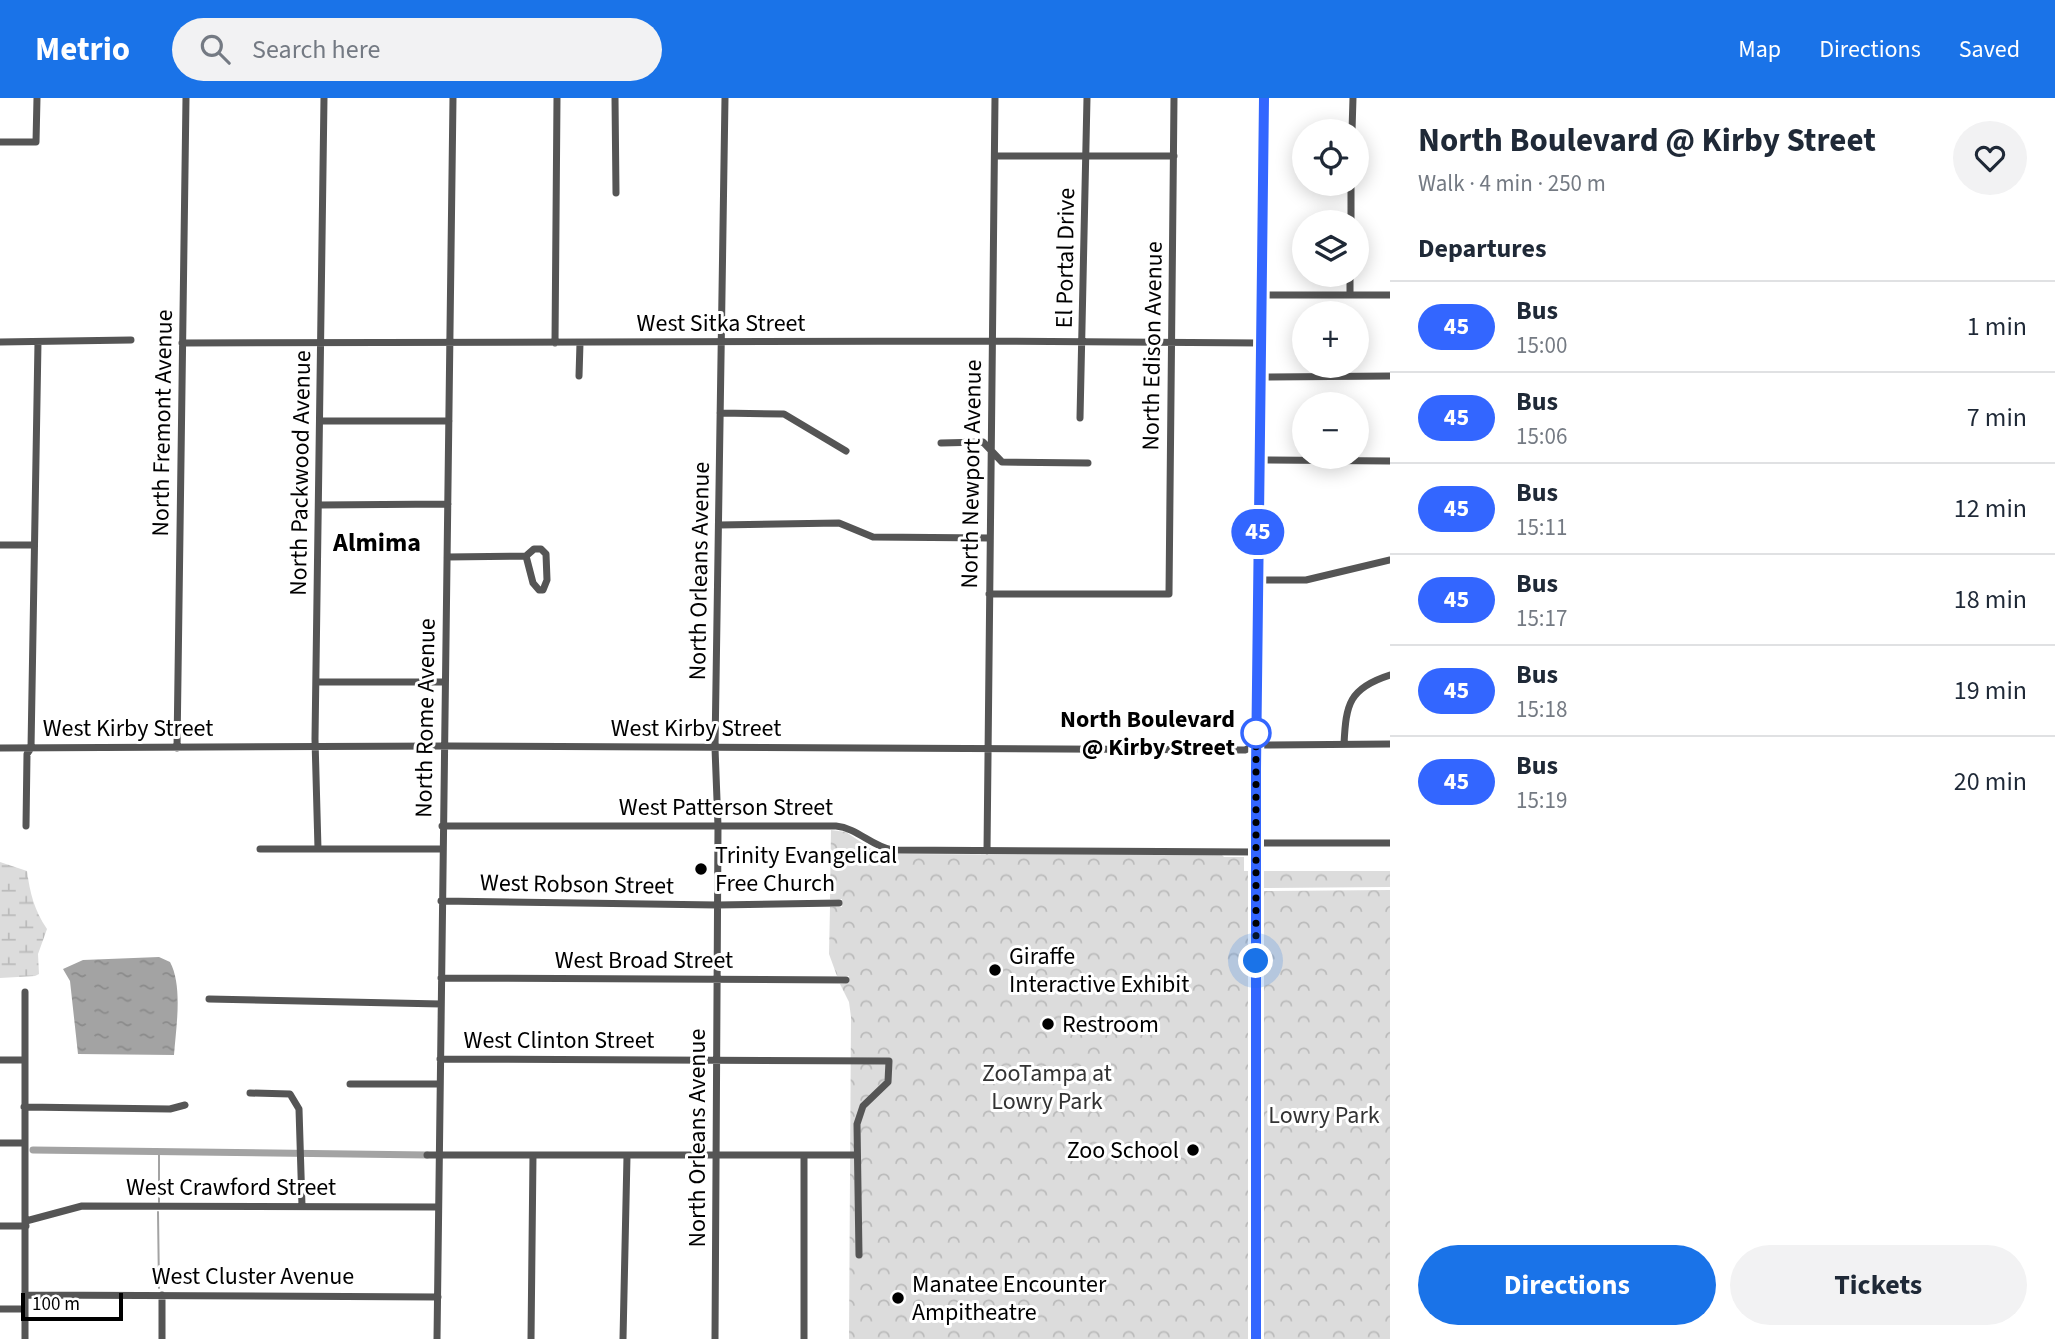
<!DOCTYPE html>
<meta charset="utf-8">
<style>
:root{--surface:#fff;--page:#f2f2f3;--text:#1f2937;--muted:#747a83;--line:#e0e1e3;--accent:#1a73e8}
body{margin:0;font-family:"Source Sans 3",sans-serif;background:var(--page);color:var(--text);height:100vh;display:flex;flex-direction:column;font-size:26px;white-space:nowrap}
*{box-sizing:border-box;margin:0}
p{font-size:23px;color:var(--muted)}
.icon{flex:none;width:38px;height:38px;fill:none;stroke:currentColor;stroke-width:2;stroke-linecap:round;stroke-linejoin:round}
.map{position:relative;flex:1;overflow:hidden}
.panel{display:flex;flex-direction:column;background:var(--surface);width:665px}
.panel>*{flex:none}
.badge{padding:0 14px;border-radius:23px;font-size:24px;line-height:46px}
.tools{position:absolute;left:1292px;top:21px;display:grid;gap:14px}
.tools a{display:grid;place-items:center;width:77px;height:77px;border-radius:50%;background:var(--surface);box-shadow:0 4px 18px #0003;font-size:35px}
.scale{position:absolute;left:21px;bottom:18px;width:102px;box-sizing:border-box;padding-left:7px;border:4px solid #000;border-top:0;font-size:19px;line-height:24px;white-space:nowrap;color:#000;-webkit-text-stroke:5px #fff;paint-order:stroke}
.you{position:absolute;width:35px;height:35px;margin:-18px;border:5px solid #fff;border-radius:50%;background:#1a73e8;box-shadow:0 0 0 10px #1a73e833}
.map>.badge{position:absolute;translate:-50% -50%;box-shadow:0 0 0 4px #fff}
h2{padding:0 28px;font-size:26px;line-height:63px}
.round{display:grid;place-items:center;flex:none;width:74px;height:74px;border-radius:37px;background:var(--page)}
.headline{display:flex;align-items:center;justify-content:space-between;height:119px;padding:0 28px}
h1{font-size:33px;font-weight:700;line-height:52px}
.cta{display:flex;gap:14px;margin-top:auto;padding:14px 28px}
.cta a{flex:1;height:80px;border-radius:42px;background:var(--accent);color:#fff;font-size:28px;font-weight:700;line-height:80px;text-align:center}
.cta a+a{background:var(--page);color:var(--text)}
ul{padding:0;list-style:none}
li{display:flex;align-items:center;gap:21px;height:91px;padding:0 28px;border-top:2px solid var(--line)}
li div{flex:1}
li b{display:block;font-size:26px}
li em{font-style:normal}
li .badge{min-width:77px;font-weight:700;text-align:center}
header{display:flex;align-items:center;gap:42px;box-sizing:border-box;height:98px;padding:0 35px;background:var(--accent);color:#fff}
header strong{font-size:33px}
nav{display:flex;gap:38px;margin-inline-start:auto;font-size:24px}
.search{width:490px;height:63px;background:var(--page);display:flex;align-items:center;gap:18px;box-sizing:border-box;padding:0 24px;border-radius:38px;color:var(--muted);font-size:26px}
main{display:flex;flex:1;min-height:0}
.map>svg:first-child{display:block}
.forest{fill:url(#forest-crowns)}
.wetland{fill:url(#wetland-marsh)}
.water{fill:url(#water-ripples)}
.lines{fill:none;stroke-linecap:round;stroke-linejoin:round}
.stream{stroke:#a3a3a3;stroke-width:2}
.canal{stroke:#a3a3a3;stroke-width:7}
.minor{stroke:#555;stroke-width:7}
.line-casing{stroke:#fff;stroke-width:16}
.line{stroke:#36f;stroke-width:10}
.walk{stroke:#000;stroke-width:7;stroke-dasharray:0 12.6}
.stop-dot{fill:#fff;stroke:#36f;stroke-width:3.5}
.poi-dot{fill:#000;stroke:#fff;stroke-width:2.5}
.labels{text-anchor:middle;stroke-width:6;stroke-linejoin:round;paint-order:stroke}
.street-label{font-size:24px;fill:#000;stroke:#fff}
.stop-label{font-size:24px;font-weight:bold;fill:#000;stroke:#fff;text-anchor:end}
.poi-label{font-size:24px;fill:#000;stroke:#fff;text-anchor:start}
.park-label{font-size:24px;fill:#333;stroke:#fff}
.neighbourhood-label{font-size:26px;font-weight:bold;fill:#000;stroke:#fff}
</style>
<header>
<strong>Metrio</strong>
<div class="search"><svg class="icon" aria-label="search" viewBox="0 0 24 24"><circle cx="10" cy="10" r="6"/><path d="M15 15l6 6"/></svg>Search here</div>
<nav><a>Map</a><a>Directions</a><a>Saved</a></nav>
</header>
<main>
<div class="map">
<svg width="1390" height="1241" viewBox="0 0 1390 1241">
<defs>
<pattern id="forest-crowns" width="20" height="18" patternUnits="userSpaceOnUse" patternTransform="scale(1.75)"><rect width="20" height="18" fill="#dcdcdc"/><path d="M2 6a3 3 0 1 1 6 0M12 15a3 3 0 1 1 6 0" fill="none" stroke="#bbb"/></pattern>
<pattern id="wetland-marsh" width="20" height="14" patternUnits="userSpaceOnUse" patternTransform="scale(1.75)"><rect width="20" height="14" fill="#dcdcdc"/><path d="M1 5h8M5 5V1M11 12h8M15 12V8" fill="none" stroke="#bbb"/></pattern>
<pattern id="water-ripples" width="26" height="14" patternUnits="userSpaceOnUse" patternTransform="scale(1.75)"><rect width="26" height="14" fill="#a3a3a3"/><path d="M2 4q2-2 4 0t4 0M15 11q2-2 4 0t4 0" fill="none" stroke="#8b8b8b"/></pattern>
</defs>
<rect width="100%" height="100%" fill="#fff"/>
<path class="forest" d="M831 732 846 734 877 755 892 756 1222 757 1224 759H1244V773H1252V1241H849L851 919 849 904 840 886 849 885V878H837L829 856 830 809H842V801H830Z
M1259 773H1390V789L1259 790Z
M1390 792V1241H1258L1259 793Z"/>
<path class="wetland" d="M0 764 27 773C30 795 34 812 47 831L38 856 39 876 35 878 0 880Z"/>
<path class="water" d="M159 859 170 864C183 888 176 930 174 957L78 956 70 883 63 871 83 862Z"/>
<g class="lines">
<path class="stream" d="M159 1104V1054
M158 1114 159 1190"/>
<path class="canal" d="M33 1052 427 1057"/>
<path class="minor" d="M615 0 616 95
M1352 33 1353 0
M0 44H36L37 0
M995 58H1174
M1351 124V86
M1261 197H1390
M1350 197V177
M0 244 131 242
M182 245 993 243 1260 245
M555 245 557 0
M579 278 580 245
M1260 279 1390 278
M720 315 784 316 846 353
M1080 320 1087 0
M320 323H449
M941 345 983 344 1002 364 1088 365
M1259 362 1390 363
M319 407 448 406
M719 427 839 425 873 439 990 440
M0 447H34
M534 451H541L546 456 547 482 543 492H539L533 485 526 458Z
M447 459 526 458
M1258 482H1306L1390 462
M989 496H1169L1174 0
M316 584H445
M1344 646C1346 606 1349 590 1390 577
M0 650 449 648 1245 652 1256 647 1390 646
M177 650 186 0
M26 728 27 656 31 650 38 244
M442 728H836C857 730 871 748 892 752L1256 754
M1256 745H1390
M260 751H442
M318 751 315 641 324 0
M987 753 995 0
M441 803 717 807 839 805
M441 880 846 882
M209 901 441 906
M440 961 889 963 888 984 863 1008 857 1026 859 1157
M0 962H23
M350 986H439
M250 995 290 996 299 1011 302 1108
M24 1009 170 1011 185 1007
M0 1045H24
M427 1057H857
M26 1123 82 1108 438 1109
M0 1128H26
M25 1197 438 1199
M162 1197V1241
M0 1211H25
M25 1241V894
M437 1241 453 0
M531 1241 533 1057
M623 1241 627 1058
M715 1241 718 728 715 650 725 0
M804 1241V1058
M1256 1241V647L1264 0"/>
</g>
<g class="lines">
<g class="line-casing">
<path id="line" d="M1256 1241V671L1264 0"/>
</g>
<use href="#line" class="line"/>
<path class="walk" d="M1256 863V624V635"/>
</g>
<circle class="stop-dot" cx="1256" cy="635" r="14"/>
<g class="poi-dot">
<circle cx="701" cy="771" r="7"/>
<circle cx="995" cy="872" r="7"/>
<circle cx="1048" cy="926" r="7"/>
<circle cx="1193" cy="1052" r="7"/>
<circle cx="898" cy="1200" r="7"/>
</g>
<g class="labels">
<g class="street-label">
<text transform="translate(1065 160) rotate(-89)" y="8">El Portal Drive</text>
<text x="721" y="233">West Sitka Street</text>
<text transform="translate(1152 248) rotate(-89)" y="8">North Edison Avenue</text>
<text transform="translate(162 325) rotate(-89)" y="8">North Fremont Avenue</text>
<text transform="translate(300 375) rotate(-89)" y="8">North Packwood Avenue</text>
<text transform="translate(971 376) rotate(-89)" y="8">North Newport Avenue</text>
<text transform="translate(699 473) rotate(-89)" y="8">North Orleans Avenue</text>
<text transform="translate(425 620) rotate(-89)" y="8">North Rome Avenue</text>
<text x="128" y="638">West Kirby Street</text>
<text x="696" y="638">West Kirby Street</text>
<text x="726" y="717">West Patterson Street</text>
<text transform="translate(577 786) rotate(1)" y="8">West Robson Street</text>
<text x="644" y="870">West Broad Street</text>
<text x="559" y="950">West Clinton Street</text>
<text transform="translate(697 1040) rotate(-90)" y="8">North Orleans Avenue</text>
<text x="231" y="1097">West Crawford Street</text>
<text x="253" y="1186">West Cluster Avenue</text>
</g>
<g class="stop-label">
<text x="1235" y="629">North Boulevard<tspan x="1235" dy="28">@ Kirby Street</tspan></text>
</g>
<g class="poi-label">
<text x="715" y="765">Trinity Evangelical<tspan x="715" dy="28">Free Church</tspan></text>
<text x="1009" y="866">Giraffe<tspan x="1009" dy="28">Interactive Exhibit</tspan></text>
<text x="1062" y="934">Restroom</text>
<text x="1179" y="1060" text-anchor="end">Zoo School</text>
<text x="912" y="1194">Manatee Encounter<tspan x="912" dy="28">Ampitheatre</tspan></text>
</g>
<g class="park-label">
<text x="1047" y="983">ZooTampa at<tspan x="1047" dy="28">Lowry Park</tspan></text>
<text x="1324" y="1025">Lowry Park</text>
</g>
<g class="neighbourhood-label">
<text x="377" y="453">Almima</text>
</g>
</g>
</svg>
<div class="tools">
<a><svg class="icon" aria-label="locate" viewBox="0 0 24 24"><circle cx="12" cy="12" r="6"/><path d="M12 2v4M12 18v4M2 12h4M18 12h4"/></svg></a>
<a><svg class="icon" aria-label="layers" viewBox="0 0 24 24"><path d="M12 4l9 5-9 5-9-5zM3 14l9 5 9-5"/></svg></a>
<a>+</a>
<a>−</a>
</div>
<div class="scale">100 m</div>
<div class="you" style="left:1256px;top:863px"></div>
<b class="badge" style="left:1258px;top:434px;background:#36f;color:#fff">45</b>
</div>
<section class="panel">
<div class="headline"><div><h1>North Boulevard @ Kirby Street</h1><p>Walk · 4 min · 250 m</p></div><a class="round"><svg class="icon" aria-label="heart" viewBox="0 0 24 24"><path d="M12 20l-8-8c-3-5 5-10 8-4 3-6 11-1 8 4z"/></svg></a></div>
<h2>Departures</h2>
<ul>
<li><span class="badge" style="background:#36f;color:#fff">45</span><div><b>Bus</b><p>15:00</p></div><em>1 min</em></li>
<li><span class="badge" style="background:#36f;color:#fff">45</span><div><b>Bus</b><p>15:06</p></div><em>7 min</em></li>
<li><span class="badge" style="background:#36f;color:#fff">45</span><div><b>Bus</b><p>15:11</p></div><em>12 min</em></li>
<li><span class="badge" style="background:#36f;color:#fff">45</span><div><b>Bus</b><p>15:17</p></div><em>18 min</em></li>
<li><span class="badge" style="background:#36f;color:#fff">45</span><div><b>Bus</b><p>15:18</p></div><em>19 min</em></li>
<li><span class="badge" style="background:#36f;color:#fff">45</span><div><b>Bus</b><p>15:19</p></div><em>20 min</em></li>
</ul>
<div class="cta"><a>Directions</a><a>Tickets</a></div>
</section>
</main>
